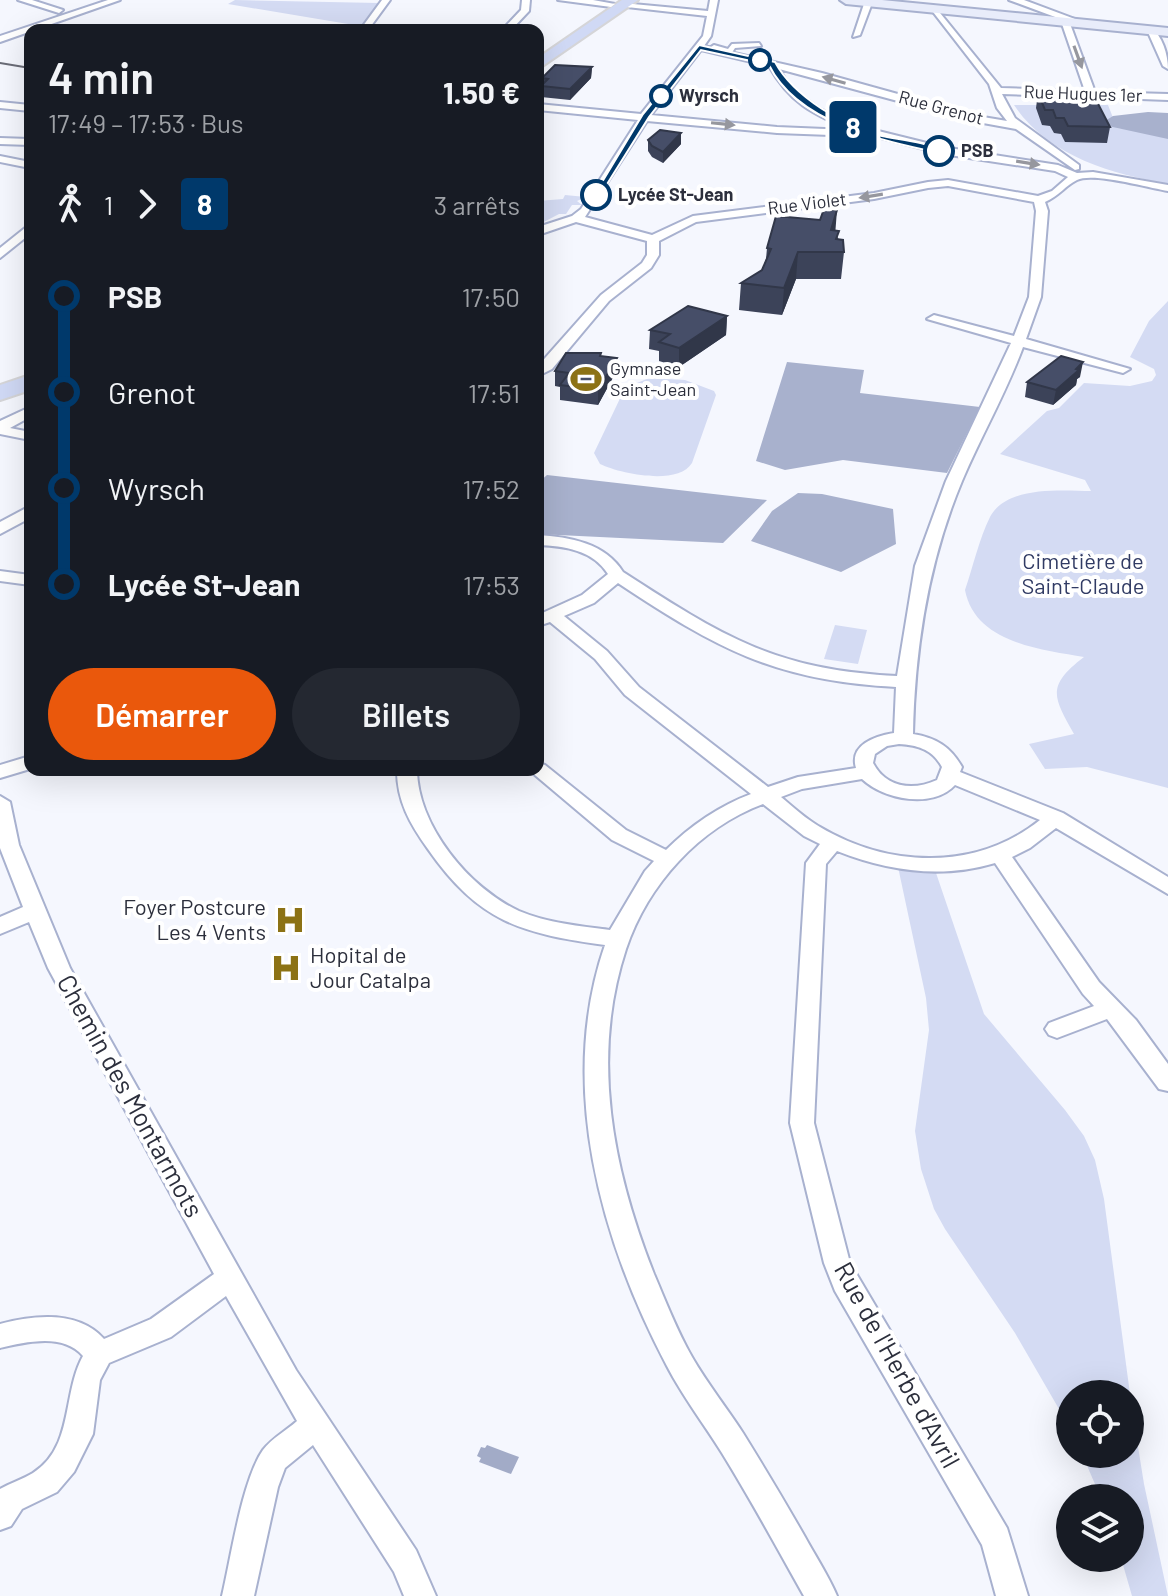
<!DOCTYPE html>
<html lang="fr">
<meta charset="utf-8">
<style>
:root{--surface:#171b24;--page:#242831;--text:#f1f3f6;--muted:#9ea1a6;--accent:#ea580c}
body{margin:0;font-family:Barlow,sans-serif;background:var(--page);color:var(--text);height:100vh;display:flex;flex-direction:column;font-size:30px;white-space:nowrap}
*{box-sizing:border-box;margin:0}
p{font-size:26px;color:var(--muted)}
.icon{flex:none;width:44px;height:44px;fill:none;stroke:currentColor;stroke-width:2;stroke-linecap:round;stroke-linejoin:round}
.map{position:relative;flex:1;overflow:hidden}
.drawer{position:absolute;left:24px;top:24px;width:520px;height:752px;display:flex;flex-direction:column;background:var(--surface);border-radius:16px;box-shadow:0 8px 32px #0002}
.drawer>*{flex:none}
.badge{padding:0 16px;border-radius:6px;font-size:28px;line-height:52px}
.tools{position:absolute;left:1056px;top:1380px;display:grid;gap:16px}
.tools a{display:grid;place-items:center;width:88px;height:88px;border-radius:50%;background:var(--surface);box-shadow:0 8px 32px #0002;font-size:40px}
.map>.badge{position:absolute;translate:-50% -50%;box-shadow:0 0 0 4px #fff}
.legs{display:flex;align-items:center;gap:12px;height:88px;padding:0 24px;font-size:26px}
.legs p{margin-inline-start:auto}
.headline{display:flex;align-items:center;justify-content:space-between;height:136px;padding:0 24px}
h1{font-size:44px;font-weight:600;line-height:60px}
.cta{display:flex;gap:16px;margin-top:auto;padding:16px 24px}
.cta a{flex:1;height:92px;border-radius:48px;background:var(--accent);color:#fff;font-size:32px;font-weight:600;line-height:92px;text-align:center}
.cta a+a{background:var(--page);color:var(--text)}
ul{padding:0 24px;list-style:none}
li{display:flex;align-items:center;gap:28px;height:96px;font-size:30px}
li i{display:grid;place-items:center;width:12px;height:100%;margin:0 10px;background:currentColor}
li i::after{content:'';width:20px;height:20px;margin:-10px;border:6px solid;border-radius:50%;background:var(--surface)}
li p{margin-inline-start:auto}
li:first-child i{background:linear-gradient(#0000 50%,currentColor 0)}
li:last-child i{background:linear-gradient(currentColor 50%,#0000 0)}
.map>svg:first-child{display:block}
.green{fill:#d4dbf3}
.forest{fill:#a8b1cd}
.water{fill:#a2abc7}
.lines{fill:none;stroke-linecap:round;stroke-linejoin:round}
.pedestrian-casing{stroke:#a8b1cf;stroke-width:4}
.minor-casing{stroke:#a8b1cf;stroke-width:4}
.tertiary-casing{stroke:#a8b1cf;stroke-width:4}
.secondary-casing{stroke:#a8b1cf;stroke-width:4}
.primary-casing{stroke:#d5d5d8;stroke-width:4}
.pedestrian{fill:#fff;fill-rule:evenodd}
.minor{fill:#fff;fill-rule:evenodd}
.tertiary{fill:#fff;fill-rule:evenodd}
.secondary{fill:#e8ecfa;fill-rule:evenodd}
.primary{fill:#d0d9f5;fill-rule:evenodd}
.rail{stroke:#6a6c77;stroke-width:2}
.wall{fill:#3c4359}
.shaded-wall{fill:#313749}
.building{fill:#464e68;stroke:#313749;stroke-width:2}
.oneway{fill:#96979e}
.line-1{fill:#00396b;stroke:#fff;stroke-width:2}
.stop-1-dot{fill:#fff;stroke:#00396b;stroke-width:4}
.labels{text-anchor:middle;stroke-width:8;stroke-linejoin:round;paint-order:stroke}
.far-street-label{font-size:18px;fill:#2c2f3c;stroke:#fff}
.far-stop-label{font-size:18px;font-weight:bold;fill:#2c2f3c;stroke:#fff;text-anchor:start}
.far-poi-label{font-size:18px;fill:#2c2f3c;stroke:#fff;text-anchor:start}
.park-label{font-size:22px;fill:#313b64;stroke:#fff}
.poi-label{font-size:22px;fill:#2c2f3c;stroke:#fff;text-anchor:end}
.near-street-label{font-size:26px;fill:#2c2f3c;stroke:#fff}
</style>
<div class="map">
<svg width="1168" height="1596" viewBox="0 0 1168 1596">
<rect width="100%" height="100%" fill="#f5f7fe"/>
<path class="green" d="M235 0 379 3 360 29 354 25 228 4Z
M1014 105H1108L1117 128 1168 132V184C1111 173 1049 157 1014 105Z
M565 195 586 197 577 201 582 205H572L566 214H559L538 225V201L563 199Z
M1168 301V788L1087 767 1045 769 1029 744 1074 734C1053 697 1046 686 1084 657 1042 650 975 643 965 590 973 567 979 539 990 517 1007 485 1062 491 1091 491L1085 480 1000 454 1047 411 1059 408 1084 383 1130 386 1152 381 1156 375 1154 369 1130 357 1149 321Z
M649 378 685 380 714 391 716 395 692 463C678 486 621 474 600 464L594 453 625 388Z
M835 625 867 630 858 664 824 659Z
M898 867 935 870 984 1014 1065 1110 1084 1136 1095 1160 1104 1199 1130 1394H1070V1428L1015 1333 945 1229 934 1209 921 1169 915 1131 929 1030 926 998Z
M1130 1397 1144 1484 1168 1596H1132L1121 1558H1130V1498H1101L1082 1454H1130Z"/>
<path class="forest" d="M1148 112 1168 113V139L1108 126 1105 121 1113 116Z
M787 362 864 370 860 393 980 407 947 473 843 460 785 470 756 461Z
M547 475 767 500 723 543 538 534V483Z
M798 493 822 494 893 509 896 544 841 572 751 541 772 511Z"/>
<path class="water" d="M487 1445 519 1457 511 1474 479 1462 481 1458 477 1456 481 1447 485 1448Z"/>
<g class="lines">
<g class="pedestrian-casing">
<path id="pedestrian" d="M759 43 761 46 735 48 731 54 711 47 714 45 728 49 732 44Z"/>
</g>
<g class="minor-casing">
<path id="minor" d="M18 0H32L63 10 59 13Z
M108 0H120L0 42V36Z
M382 0H390L368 30H360Z
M522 0H530L529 11 511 30H502L521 10Z
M558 0H593L615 4 611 7Z
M710 0H718L711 36 704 46 822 73 977 116 1007 121 997 108 989 84 930 8H936L1001 88 1085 91 1061 21 1065 18 1069 21 1095 92 1168 94V100L1002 94 1015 118 1079 165V169L1075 170 1016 129 972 121 779 69 791 88 820 109 858 126 943 147 1058 165 1077 173 1093 172 1168 185V191C1149 188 1093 172 1077 180 1066 185 1059 196 1045 202L1048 211 1041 297 1026 339 1130 369 1123 373 1023 347C1006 393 981 436 962 481 928 562 915 647 913 734 936 738 950 746 962 767L960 772 1063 813 1168 877V894L1056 828 1030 848 1012 857 1099 982 1136 1020 1168 1064V1091L1159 1089 1107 1019 1057 1038 1049 1035 1045 1029 1049 1023 1094 1006 1083 994 995 863C942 879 887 871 837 851L826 864 814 1123 850 1263 1007 1528 1028 1596H996L982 1545 835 1291 824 1263 790 1123 806 863 820 844 804 836 763 804C699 828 648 884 626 949 590 1058 613 1170 654 1274 666 1302 677 1331 692 1357 707 1383 726 1407 743 1433 764 1467 785 1502 805 1537 816 1557 828 1575 837 1596H804C777 1548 751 1500 722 1453 704 1424 683 1397 667 1366 600 1239 557 1084 605 945 520 933 479 922 428 849 410 824 397 801 397 770H417C418 826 469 888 519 911 547 923 580 926 610 930L645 871 654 861 612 840 529 770H538V763L545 765 626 830 666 850C690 826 719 806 751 794L625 695 595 659 550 622 538 626V615L582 595 608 574C593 550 564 546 538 545V535C570 537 605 543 623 572 722 636 775 670 897 676L915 566 946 481 1011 343 927 319 934 315 1014 336 1029 297 1036 211 1034 202 948 186 928 188 874 199 696 222 659 241V255L651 268 609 301 552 369 538 376V366L601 295 642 263 647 255V241L576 222 538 235V227L572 216 581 209 638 120 538 110V104L641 114 703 36 707 16 618 6 622 3 708 11ZM701 50 769 66C790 103 811 113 849 130L777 127 651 115ZM647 121 777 133 857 136 862 133 943 154 1055 171 1068 177 1052 191 1038 196 948 180 928 182 874 193 693 216 652 235 585 217ZM618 583C716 648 775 681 896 687L894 733C875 736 849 745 856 768L798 777 768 787 639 687 607 651 564 616 594 603ZM899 744C918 745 933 750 942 767L937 780C913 791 886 788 873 763L875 754 887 746ZM862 779C884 800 933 809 955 785L1040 820C976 871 889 868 820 827 806 819 793 807 781 797L802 789Z
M865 1 872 3 860 35 853 37Z
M1151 27C1162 36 1168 54 1168 69L1163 66 1147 30Z
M0 102 30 105V111L0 108Z
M0 138 29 139 30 145 0 144Z
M0 156 30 162V168L0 162Z
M30 224V234L0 258V248Z
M30 407V417L10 428 30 432V440L0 434V421Z
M30 506V518L0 534V522Z
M0 571 30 575V585L0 581Z
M30 756V769L0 778V765Z
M0 796 10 802 19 845 70 968 296 1370 416 1550 436 1596H404L394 1572 313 1445 285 1468 278 1487 254 1596H222C231 1558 242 1480 263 1450 271 1439 287 1430 297 1421L226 1296 171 1337 109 1363 100 1380 93 1434 74 1472 57 1492 22 1509 11 1526 0 1530V1489C11 1483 23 1479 33 1473 74 1447 62 1394 83 1356 63 1333 27 1342 0 1348V1324C34 1315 78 1310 104 1339L151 1319 214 1274 48 968 29 922 0 934V917L23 907 0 848Z"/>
</g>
<g class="tertiary-casing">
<path id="tertiary" d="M1009 0H1024L1083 22 1074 24Z"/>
</g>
<g class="secondary-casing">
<path id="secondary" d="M840 0H882L1168 28V36L846 4Z"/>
</g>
<g class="primary-casing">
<path id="primary" d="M622 0H638L538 69V58Z
M30 375V390L0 400V385Z"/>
</g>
<use href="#pedestrian" class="pedestrian"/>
<use href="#minor" class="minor"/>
<use href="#tertiary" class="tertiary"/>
<use href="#secondary" class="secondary"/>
<use href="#primary" class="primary"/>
<path class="rail" d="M0 63 30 68"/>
</g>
<path class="wall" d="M592 67 591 78 570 100 541 97 542 78Z
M1038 93 1110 127 1107 143 1065 142 1061 134 1054 133 1050 126 1042 125 1036 108Z
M648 140 681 144 663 163 652 157 648 151Z
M835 231 844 252 841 279H796L782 315 739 310 741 283 762 270 766 259 767 248Z
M727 316 726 335 679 367 659 361V351L649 349 650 330Z
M601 353V356L616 372 598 405 560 400V387L555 386V371Z
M1080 377 1077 379 1076 385 1053 405 1025 397 1027 382Z"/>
<path class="shaded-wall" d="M592 67 591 78 570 100V89Z
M681 133V144L663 163V152Z
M837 210 835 236 831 230Z
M798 252 796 279 782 315 784 288Z
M727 316 726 335 679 367V348Z
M617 358 616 372 598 405V390Z
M1083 362 1080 377 1077 379 1076 385 1053 405 1056 390Z"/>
<path class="building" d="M555 65 592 67 570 89 541 86 548 79 542 78Z
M1038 93 1093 94 1110 127 1068 126 1064 118H1056L1053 110H1045Z
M660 130 681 133 663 152 652 146 648 140Z
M824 209 837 210 831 230 839 231 836 239 843 240 844 252H798L784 288 741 283 762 270 771 249 767 248 776 216 820 220Z
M688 306 727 316 679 348 659 342 670 334 650 330Z
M566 353H601L600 356 617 358 598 390 560 385 569 373 555 371Z
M1061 356 1083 362 1076 369 1079 370 1056 390 1027 382Z"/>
<defs><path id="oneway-solid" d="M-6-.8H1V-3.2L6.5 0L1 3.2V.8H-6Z" transform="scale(2)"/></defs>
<g class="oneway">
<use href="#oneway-solid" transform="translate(1078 57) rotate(70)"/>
<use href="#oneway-solid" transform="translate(834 80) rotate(-164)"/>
<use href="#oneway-solid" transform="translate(723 124) rotate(6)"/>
<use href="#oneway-solid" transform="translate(1028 163) rotate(9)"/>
<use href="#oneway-solid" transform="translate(871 196) rotate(171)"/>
</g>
<path class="line-1" d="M699 45 775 62C794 97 844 126 882 136 902 140 926 142 943 151L939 153C883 141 797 123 769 65L701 50 649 117 599 197H593L643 114Z"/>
<defs>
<g id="stadium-bare" transform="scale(2.4)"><path d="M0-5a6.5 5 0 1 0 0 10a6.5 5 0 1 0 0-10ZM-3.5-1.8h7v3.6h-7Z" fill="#8c7215" stroke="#fff" stroke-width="2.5" paint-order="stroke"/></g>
<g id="hospital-bare" transform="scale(2.4)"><path d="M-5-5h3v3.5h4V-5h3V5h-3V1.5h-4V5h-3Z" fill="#8c7215" stroke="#fff" stroke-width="2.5" paint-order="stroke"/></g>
</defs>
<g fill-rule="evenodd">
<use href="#stadium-bare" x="586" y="379"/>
<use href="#hospital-bare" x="290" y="920"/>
<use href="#hospital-bare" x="286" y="968"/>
</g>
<g class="stop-1-dot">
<circle cx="760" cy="60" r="10"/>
<circle cx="661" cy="96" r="10"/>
<circle cx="939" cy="151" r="14"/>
<circle cx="596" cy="195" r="14"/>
</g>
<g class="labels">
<g class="far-street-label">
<text transform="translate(1083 94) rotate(2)" y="6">Rue Hugues 1er</text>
<text transform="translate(941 108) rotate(15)" y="6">Rue Grenot</text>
<text transform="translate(807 204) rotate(-7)" y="6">Rue Violet</text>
</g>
<g class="far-stop-label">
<text x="679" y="102">Wyrsch</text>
<text x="961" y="157">PSB</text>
<text x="618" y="201">Lycée St-Jean</text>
</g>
<g class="far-poi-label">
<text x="610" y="375">Gymnase<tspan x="610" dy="21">Saint-Jean</tspan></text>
</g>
<g class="park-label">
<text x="1083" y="569">Cimetière de<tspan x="1083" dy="25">Saint-Claude</tspan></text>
</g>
<g class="poi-label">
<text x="266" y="915">Foyer Postcure<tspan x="266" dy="25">Les 4 Vents</tspan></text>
<text x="310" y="963" text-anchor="start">Hopital de<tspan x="310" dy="25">Jour Catalpa</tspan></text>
</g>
<g class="near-street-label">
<text transform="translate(130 1096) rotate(61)" y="9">Chemin des Montarmots</text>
<text transform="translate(897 1365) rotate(61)" y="9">Rue de l'Herbe d'Avril</text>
</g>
</g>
</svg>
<div class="tools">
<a><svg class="icon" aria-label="locate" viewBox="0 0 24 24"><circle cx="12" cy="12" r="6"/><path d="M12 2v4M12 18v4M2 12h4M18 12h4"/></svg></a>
<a><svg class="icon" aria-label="layers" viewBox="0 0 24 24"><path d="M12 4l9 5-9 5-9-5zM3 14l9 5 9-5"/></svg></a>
</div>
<b class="badge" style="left:853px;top:127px;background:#00396b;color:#fff">8</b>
<section class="drawer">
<div class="headline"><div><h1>4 min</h1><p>17:49 – 17:53 · Bus</p></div><b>1.50 €</b></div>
<div class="legs"><svg class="icon" aria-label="walk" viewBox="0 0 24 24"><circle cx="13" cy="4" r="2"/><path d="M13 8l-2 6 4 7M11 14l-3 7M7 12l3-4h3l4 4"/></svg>1<svg class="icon" aria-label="forward" viewBox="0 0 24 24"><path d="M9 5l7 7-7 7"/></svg><b class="badge" style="background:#00396b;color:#fff">8</b><p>3 arrêts</p></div>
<ul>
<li><i style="color:#00396b"></i><b>PSB</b><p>17:50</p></li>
<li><i style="color:#00396b"></i><span>Grenot</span><p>17:51</p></li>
<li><i style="color:#00396b"></i><span>Wyrsch</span><p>17:52</p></li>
<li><i style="color:#00396b"></i><b>Lycée St-Jean</b><p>17:53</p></li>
</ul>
<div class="cta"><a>Démarrer</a><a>Billets</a></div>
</section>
</div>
